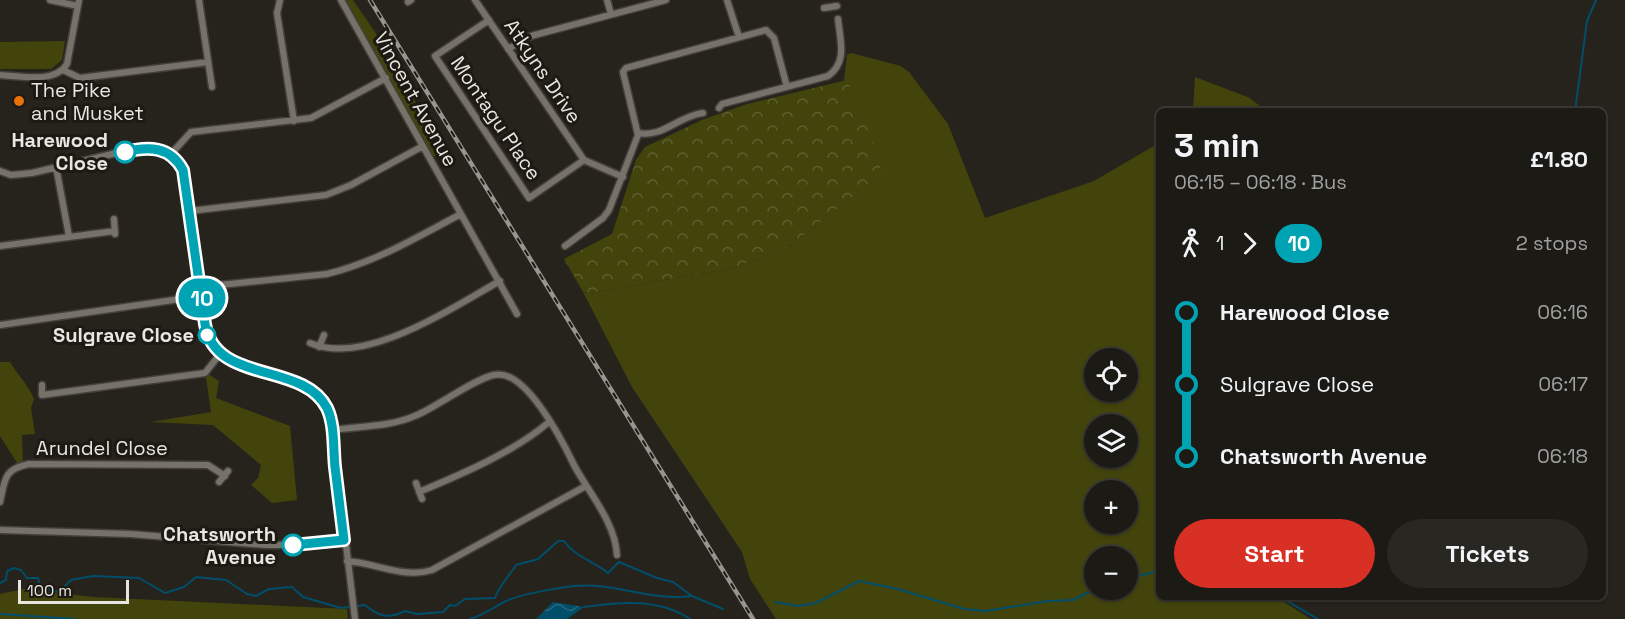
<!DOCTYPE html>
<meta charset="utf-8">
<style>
:root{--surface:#1c1a15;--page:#292722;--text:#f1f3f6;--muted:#a0a1a0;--line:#3a3834;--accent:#d93025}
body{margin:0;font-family:"Space Grotesk",sans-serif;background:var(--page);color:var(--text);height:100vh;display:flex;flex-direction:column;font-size:22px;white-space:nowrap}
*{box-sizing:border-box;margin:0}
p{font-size:20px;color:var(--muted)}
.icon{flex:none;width:33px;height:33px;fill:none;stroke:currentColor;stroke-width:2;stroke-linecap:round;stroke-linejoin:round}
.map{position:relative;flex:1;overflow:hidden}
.panel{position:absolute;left:1156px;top:108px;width:450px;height:492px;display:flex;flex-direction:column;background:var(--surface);border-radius:9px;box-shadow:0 2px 4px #0004,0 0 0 2px var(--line)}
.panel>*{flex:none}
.badge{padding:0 12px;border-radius:20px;font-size:21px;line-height:39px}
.controls{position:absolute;left:1084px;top:348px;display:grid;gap:12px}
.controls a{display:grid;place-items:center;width:54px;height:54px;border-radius:50%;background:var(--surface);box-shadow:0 2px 4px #0004,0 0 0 2px var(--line);font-size:30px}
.scale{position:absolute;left:18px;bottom:15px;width:111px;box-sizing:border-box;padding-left:6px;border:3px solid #e9e6e2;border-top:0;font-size:16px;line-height:21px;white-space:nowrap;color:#e9e6e2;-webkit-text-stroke:4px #1d1913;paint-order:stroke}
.map>.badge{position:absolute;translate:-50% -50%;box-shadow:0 0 0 3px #fff}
.legs{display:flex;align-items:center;gap:9px;height:66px;padding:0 18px;font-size:20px}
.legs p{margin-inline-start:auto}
.headline{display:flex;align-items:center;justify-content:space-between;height:102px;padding:0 18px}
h1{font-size:33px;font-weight:700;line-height:45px}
.cta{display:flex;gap:12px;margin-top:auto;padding:12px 18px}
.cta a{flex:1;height:69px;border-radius:36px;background:var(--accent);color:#fff;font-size:24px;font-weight:700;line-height:69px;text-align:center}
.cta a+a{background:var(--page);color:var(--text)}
ul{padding:0 18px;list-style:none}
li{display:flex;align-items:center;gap:21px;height:72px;font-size:22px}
li i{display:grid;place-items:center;width:9px;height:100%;margin:0 8px;background:currentColor}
li i::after{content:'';width:15px;height:15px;margin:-8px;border:4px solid;border-radius:50%;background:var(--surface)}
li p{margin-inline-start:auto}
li:first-child i{background:linear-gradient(#0000 50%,currentColor 0)}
li:last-child i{background:linear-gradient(currentColor 50%,#0000 0)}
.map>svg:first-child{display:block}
.grass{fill:#43440c;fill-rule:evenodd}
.park{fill:url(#park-crowns)}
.water{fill:url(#water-waves)}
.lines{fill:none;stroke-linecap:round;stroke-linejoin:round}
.stream{stroke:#004e6a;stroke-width:2}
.street-casing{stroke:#43403b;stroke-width:9}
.street{stroke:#767169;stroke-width:6}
.rail-casing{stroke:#989590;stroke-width:4.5}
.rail{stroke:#1d1913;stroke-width:2;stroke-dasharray:7;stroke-linecap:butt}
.line-1-casing{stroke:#fff;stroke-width:14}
.line-1{stroke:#00a3b4;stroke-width:9}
.food-dot{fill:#e8710a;stroke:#1d1913;stroke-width:2}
.stop-1-dot{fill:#fff;stroke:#00a3b4;stroke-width:3}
.labels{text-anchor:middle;stroke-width:6;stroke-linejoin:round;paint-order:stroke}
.street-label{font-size:20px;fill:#e9e6e2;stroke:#1d1913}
.poi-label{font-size:20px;fill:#e9e6e2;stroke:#1d1913;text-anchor:start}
.stop-label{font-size:20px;font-weight:bold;fill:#e9e6e2;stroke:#1d1913;text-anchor:end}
</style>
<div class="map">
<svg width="1625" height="619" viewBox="0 0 1625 619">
<defs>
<pattern id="park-crowns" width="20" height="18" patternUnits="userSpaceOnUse" patternTransform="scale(1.5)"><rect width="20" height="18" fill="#43440c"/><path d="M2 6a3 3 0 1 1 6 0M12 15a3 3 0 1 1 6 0" fill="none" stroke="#5e5f2f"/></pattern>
<pattern id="water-waves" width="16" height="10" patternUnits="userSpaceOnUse" patternTransform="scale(1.5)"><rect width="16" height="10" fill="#004e6a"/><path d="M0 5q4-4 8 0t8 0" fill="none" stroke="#25687f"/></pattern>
</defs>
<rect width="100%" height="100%" fill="#26231c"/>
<path class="grass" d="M343 0H353L375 32 444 151 433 157Z
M65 41 62 60 51 69H0V42Z
M851 53 901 66 909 72 948 124 985 218 1094 181 1159 143 1160 597H1276L1311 619H776L750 579 742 552 632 387 583 292 589 293 735 268 790 246 881 173 844 80 847 55ZM1095 358H1128V392H1095ZM1095 424H1128V458H1095ZM1095 490H1128V524H1095ZM1095 556H1128V590H1095Z
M1195 77 1250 98 1266 111H1193Z
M0 362H10C18 375 29 386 34 399L31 408 35 434 22 435 23 466H19L0 436Z
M208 374 219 381 216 398 290 426 297 500 272 503 251 485 258 478 261 465 213 425 151 422 211 412 206 378Z
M24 589 94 597 347 609 348 619H0V594Z"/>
<path class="park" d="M847 80 869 130 882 173 790 246 735 268 589 293 583 292 564 259 612 234 636 160 645 147 702 120 747 104Z"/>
<path class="water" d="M553 602 584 607 567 619H536Z"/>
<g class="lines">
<path class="stream" d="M1575 111 1587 21 1596 0
M1128 578 1160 571
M0 583 6 580 7 571 14 568 21 570 27 578H38L40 587 63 593 65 586 71 580 93 576 139 578 165 593 184 587 196 577 226 580 247 594 256 596 269 589 292 587 303 597 341 608 365 605C379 617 389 619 405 611L417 614 443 612 450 605 455 606 465 599 495 598C499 585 509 577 516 565L538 559 558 541H564C575 557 594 561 608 573L619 562 657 578 673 582 692 596 723 609
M1280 597 1318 619
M775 602 798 606 816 603 859 581 898 589 964 609 986 611 1048 601 1073 600 1095 589
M584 607C619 602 659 598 690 619
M0 614 75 619
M470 619C486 614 492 608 506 601 521 594 557 588 574 586 614 582 652 602 692 596"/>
<g class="street-casing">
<path id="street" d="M50 0 78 6
M199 0 212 87
M280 0 277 13 294 121
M341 0 517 314
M475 0 584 160
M607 0 611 14
M727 0 739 37
M408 2 411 0
M824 8 837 6
M489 20 435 56 529 198 584 160
M508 49 531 36 666 0
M63 70 80 78 208 62
M0 75C21 76 55 84 67 64L79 0
M719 108 722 104 828 76C848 62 840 40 838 19
M638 133C663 138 678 116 703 113
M170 155 191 132 311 118 386 78
M584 160 623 177
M56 167 69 236
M0 171 11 175 32 173 142 147C164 147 180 158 186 179L205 324C215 388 314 360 331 420L355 619
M190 211 326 195 351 185 423 146
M114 219 115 234
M0 246 115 231
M565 246 603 218 609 210 638 135 623 72 626 68 766 30 774 38 787 87
M200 287 327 274C376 262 417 237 461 214
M0 325 201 296
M310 343C365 367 451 308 500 281
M319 347 324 335
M42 385V395L190 375 205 373 220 354
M332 430C360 426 391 427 417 415 438 406 474 379 494 375 525 367 563 442 574 465 589 493 615 522 617 555
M219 482 228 471
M416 483 422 499
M419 492C462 474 514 452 549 422
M0 502C5 479 4 469 29 464L208 465 225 476
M0 530 131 534 266 545H292L344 540
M347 561C376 563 404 579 432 570L586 486"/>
</g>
<use href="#street" class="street"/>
<g class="rail-casing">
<path id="rail" d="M370 0 753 619"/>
</g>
<use href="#rail" class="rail"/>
</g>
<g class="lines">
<g class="line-1-casing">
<path id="line-1" d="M125 152C148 146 170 146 183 170L205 324C215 385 303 361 327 408 335 425 333 448 335 467 338 491 341 515 344 540L293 545"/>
</g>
<use href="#line-1" class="line-1"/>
</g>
<circle class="food-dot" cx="19" cy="101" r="6"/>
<g class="stop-1-dot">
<circle cx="125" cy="152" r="10"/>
<circle cx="207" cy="335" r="8"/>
<circle cx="293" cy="545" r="10"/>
</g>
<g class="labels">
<g class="street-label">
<text transform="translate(543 71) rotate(56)" y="7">Atkyns Drive</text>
<text transform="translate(416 99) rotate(61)" y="7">Vincent Avenue</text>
<text transform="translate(496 118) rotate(56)" y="7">Montagu Place</text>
<text x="102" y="455">Arundel Close</text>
</g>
<g class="poi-label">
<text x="31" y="97">The Pike<tspan x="31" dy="23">and Musket</tspan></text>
</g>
<g class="stop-label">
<text x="108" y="147">Harewood<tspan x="108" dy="23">Close</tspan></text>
<text x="194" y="342">Sulgrave Close</text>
<text x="276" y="541">Chatsworth<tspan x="276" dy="23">Avenue</tspan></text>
</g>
</g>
</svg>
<div class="controls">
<a><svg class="icon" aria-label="locate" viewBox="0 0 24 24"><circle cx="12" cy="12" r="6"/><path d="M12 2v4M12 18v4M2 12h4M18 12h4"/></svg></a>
<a><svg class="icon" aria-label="layers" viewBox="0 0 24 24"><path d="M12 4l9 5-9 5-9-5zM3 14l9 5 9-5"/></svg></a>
<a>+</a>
<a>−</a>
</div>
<div class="scale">100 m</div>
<b class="badge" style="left:202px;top:298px;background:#00a3b4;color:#fff">10</b>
<section class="panel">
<div class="headline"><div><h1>3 min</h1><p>06:15 – 06:18 · Bus</p></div><b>£1.80</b></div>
<div class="legs"><svg class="icon" aria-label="walk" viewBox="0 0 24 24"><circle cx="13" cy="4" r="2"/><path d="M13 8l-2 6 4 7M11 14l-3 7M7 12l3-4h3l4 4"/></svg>1<svg class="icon" aria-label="forward" viewBox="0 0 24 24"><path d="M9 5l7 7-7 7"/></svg><b class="badge" style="background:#00a3b4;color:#fff">10</b><p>2 stops</p></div>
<ul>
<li><i style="color:#00a3b4"></i><b>Harewood Close</b><p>06:16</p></li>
<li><i style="color:#00a3b4"></i><span>Sulgrave Close</span><p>06:17</p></li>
<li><i style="color:#00a3b4"></i><b>Chatsworth Avenue</b><p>06:18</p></li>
</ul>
<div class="cta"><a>Start</a><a>Tickets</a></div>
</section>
</div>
